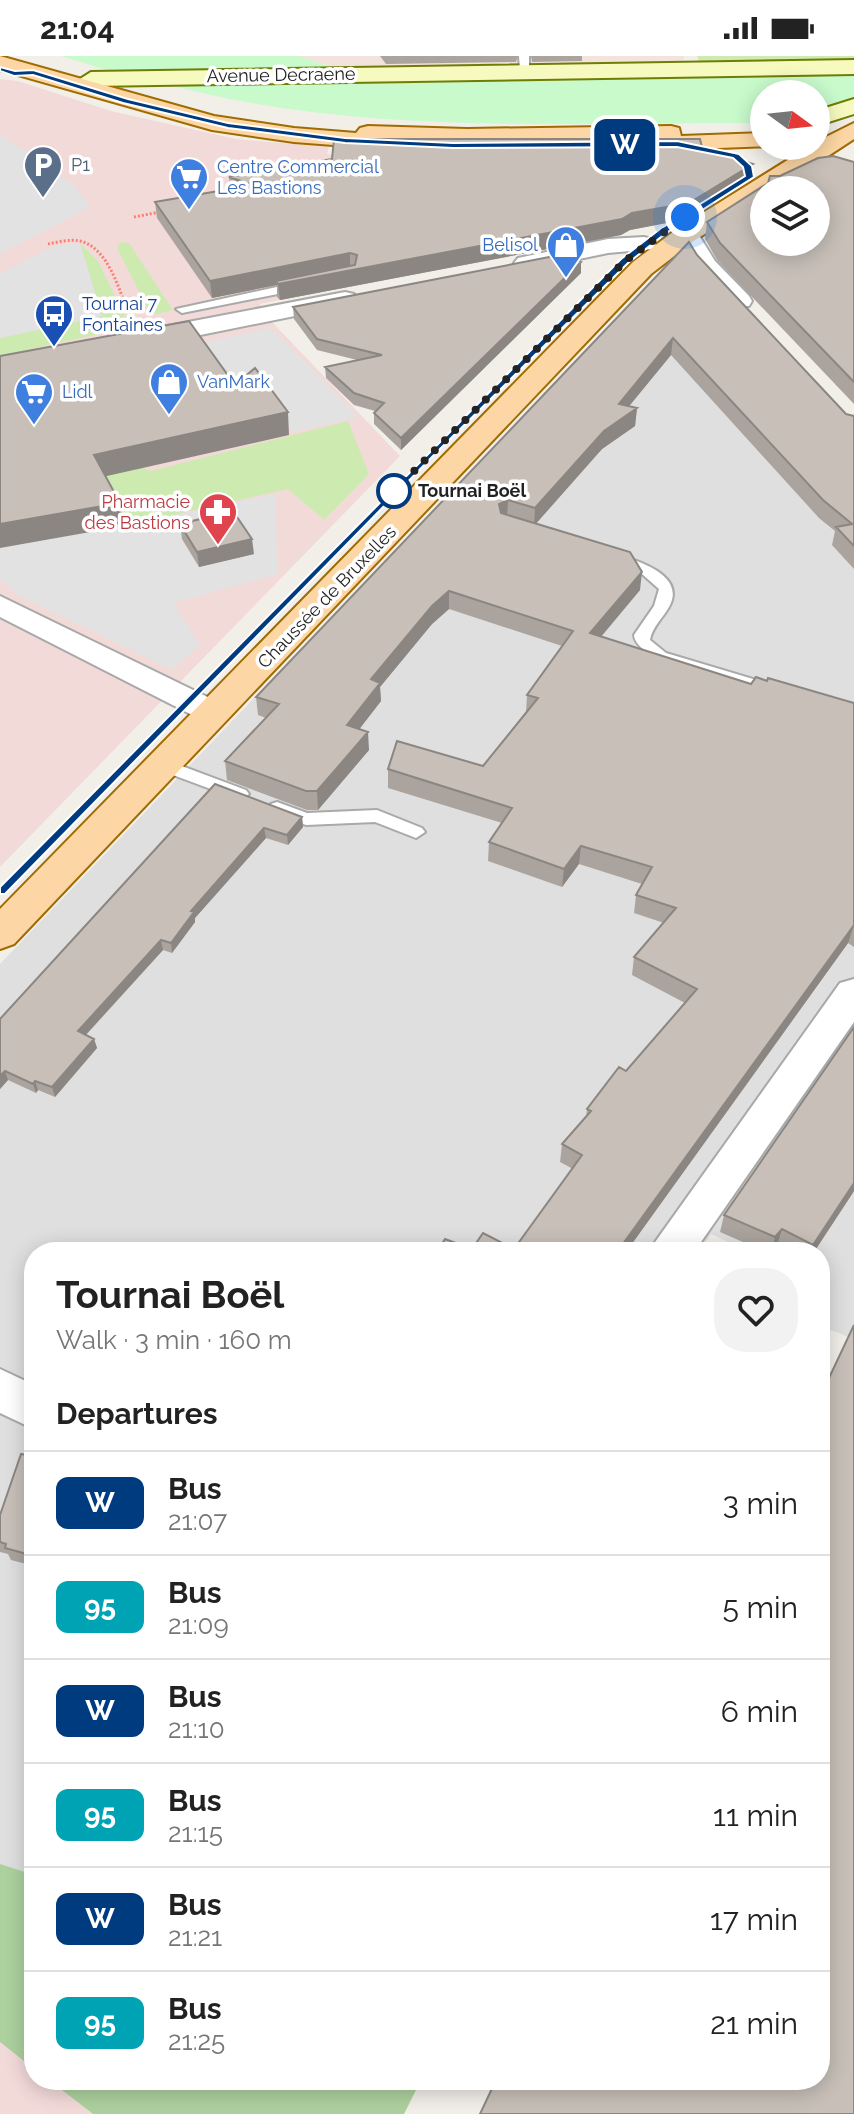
<!DOCTYPE html>
<meta charset="utf-8">
<style>
:root{--surface:#fff;--page:#f2f2f2;--text:#222;--muted:#767676;--line:#e0e0e0}
body{margin:0;font-family:Raleway,sans-serif;background:var(--page);color:var(--text);height:100vh;display:flex;flex-direction:column;font-size:30px;white-space:nowrap}
*{box-sizing:border-box;margin:0}
p{font-size:26px;color:var(--muted)}
.icon{flex:none;width:44px;height:44px;fill:none;stroke:currentColor;stroke-width:2;stroke-linecap:round;stroke-linejoin:round}
.map{position:relative;flex:1;overflow:hidden}
.panel{position:absolute;left:24px;top:1186px;width:806px;height:848px;display:flex;flex-direction:column;background:var(--surface);border-radius:32px;box-shadow:0 4px 20px #0003}
.panel>*{flex:none}
.badge{padding:0 16px;border-radius:12px;font-size:28px;line-height:52px}
.needle{width:52px;rotate:105deg}
.controls{position:absolute;left:750px;top:24px;display:grid;gap:16px}
.controls a{display:grid;place-items:center;width:80px;height:80px;border-radius:50%;background:var(--surface);box-shadow:0 4px 20px #0003;font-size:40px}
.you{position:absolute;width:40px;height:40px;margin:-20px;border:6px solid #fff;border-radius:50%;background:#1a73e8;box-shadow:0 0 0 12px #1a73e833}
.map>.badge{position:absolute;translate:-50% -50%;box-shadow:0 0 0 4px #fff}
h2{padding:0 32px;font-size:30px;line-height:72px}
.round{display:grid;place-items:center;flex:none;width:84px;height:84px;border-radius:32px;background:var(--page)}
.head{display:flex;align-items:center;justify-content:space-between;height:136px;padding:0 32px}
h1{font-size:38px;font-weight:700;line-height:60px}
ul{padding:0;list-style:none}
li{display:flex;align-items:center;gap:24px;height:104px;padding:0 32px;border-top:2px solid var(--line)}
li div{flex:1}
li b{display:block;font-size:30px}
li em{font-style:normal}
li .badge{min-width:88px;font-weight:700;text-align:center}
.status{display:flex;justify-content:space-between;align-items:center;height:56px;padding:0 40px;background:var(--surface);direction:ltr}
.status svg{height:22px;fill:currentColor}
.map>svg:first-child{display:block}
.residential{fill:#e0dfdf}
.commercial{fill:#f2dad9}
.military{fill:#f3e3dd}
.grass{fill:#cdebb0}
.forest{fill:#add19e}
.park{fill:#c8facc}
.parking{fill:#e2e2e2}
.lines{fill:none;stroke-linecap:round;stroke-linejoin:round}
.lane-casing{stroke:#a9a9a9;stroke-width:4}
.street-casing{stroke:#a9a9a9;stroke-width:4}
.secondary-casing{stroke:#707d05;stroke-width:4}
.primary-casing{stroke:#a06b00;stroke-width:4}
.path{stroke:#fa8072;stroke-width:3;stroke-dasharray:2 2;stroke-linecap:butt}
.lane{fill:#fff;fill-rule:evenodd}
.street{fill:#fff;fill-rule:evenodd}
.secondary{fill:#f7fabf;fill-rule:evenodd}
.primary{fill:#fcd6a4;fill-rule:evenodd}
.wall{fill:#aba49e}
.shaded-wall{fill:#8b8681}
.building{fill:#c7bfb8;stroke:#8b8681;stroke-width:2;fill-rule:evenodd}
.line{fill:#003b80;stroke:#fff;stroke-width:2}
.walk{stroke:#222;stroke-width:8;stroke-dasharray:0 14.4}
.stop-dot{fill:#fff;stroke:#003b80;stroke-width:4}
.labels{text-anchor:middle;stroke-width:7;stroke-linejoin:round;paint-order:stroke}
.far-street-label{font-size:18px;fill:#222;stroke:#fff}
.far-service-label{font-size:18px;fill:#4e5e75;stroke:#fff;text-anchor:start}
.far-shop-label{font-size:18px;fill:#366cbe;stroke:#fff;text-anchor:start}
.far-transit-label{font-size:18px;fill:#164399;stroke:#fff;text-anchor:start}
.far-stop-label{font-size:18px;font-weight:bold;fill:#222;stroke:#fff;text-anchor:start}
.far-health-label{font-size:18px;fill:#be3a42;stroke:#fff;text-anchor:end}
</style>
<div class="status"><b>21:04</b><svg viewBox="0 0 49 12"><path d="M0 12V9h3v3zM5 12V6h3v6zM10 12V3h3v9zM15 12V0h3v12zM26 1h20v11H26zM47 4h2v5h-2z"/></svg></div>
<div class="map">
<svg width="854" height="2058" viewBox="0 0 854 2058">
<rect width="100%" height="100%" fill="#f2efe9"/>
<path class="residential" d="M666 211 854 394V1283L820 1270V1196H749L711 1178 699 1196H34V2013L0 1986V908Z"/>
<path class="commercial" d="M0 23 18 25 111 55 236 83 329 91 327 98 343 99 405 218 260 248 273 267 400 400 0 811Z
M0 1986 34 2013V2024H49L93 2058H0Z"/>
<path class="military" d="M298 0H684L683 6 335 12Z"/>
<path class="grass" d="M697 0H854V6L700 7Z
M120 186 129 187 173 254 151 259 117 192Z
M80 187 98 205 130 271 0 300V282L102 260Z
M348 365 369 418 324 464 288 433 124 470 100 411H142L151 415Z"/>
<path class="forest" d="M0 1808 34 1819V2013L0 1986Z
M49 2024H421L404 2058H93Z"/>
<path class="park" d="M61 0H298L335 12 107 14Z
M854 15V42L816 54V38H764V67C560 66 349 81 151 24Z"/>
<path class="parking" d="M0 78 74 129 90 151 0 198Z
M80 187 102 260 0 282V218L53 190Z
M270 272 309 309 358 361 292 376 260 334 234 340 198 288Z
M38 319 124 470 275 438 278 518 173 547 200 589 172 614 18 539 0 523V334Z"/>
<g class="lines">
<g class="lane-casing">
<path id="lane" d="M519 0H529V16L520 14Z
M304 225 310 229 308 232 182 257 176 253Z
M614 498C637 504 687 519 669 551 663 562 652 571 650 584L666 597 780 631V639H768C743 631 635 607 634 579L654 550 659 533 642 518 609 505V499Z
M163 703 246 734 249 738 240 744 157 713 155 709 157 705Z
M277 746 307 757 377 754 422 772 425 776 416 782 375 766 306 769 271 756 268 752 271 748Z"/>
</g>
<g class="street-casing">
<path id="street" d="M683 172 700 181 715 205 749 240 752 245 749 250H731C709 227 690 204 671 179L675 174Z
M644 181 652 183 656 188 652 193 608 197 526 214 518 212 514 207 518 202 608 183Z
M345 236 354 238 357 243 354 248 141 291 132 288 128 283 132 278 141 275Z
M0 540 226 650 230 657 226 664 214 667 202 664 0 561Z
M854 923V966L694 1196H648L840 927Z
M0 1313 34 1329V1373L0 1357Z"/>
</g>
<g class="secondary-casing">
<path id="secondary" d="M854 4V18L91 30 80 23 91 16Z
M854 43V58L816 70V55Z"/>
</g>
<g class="primary-casing">
<path id="primary" d="M0 0 214 60 294 72 356 77 360 72 368 70 467 73 671 70 679 72 681 80 764 77V90H768L642 95 634 93 630 88 633 85H409L406 92 398 94 294 86 212 74 0 14Z
M854 67V83L776 134H764V141L695 184 651 218 14 888 0 893V853L633 206 677 173 810 90H816V86Z"/>
</g>
<path class="path" d="M134 161 160 156
M48 188C58 186 70 183 80 185 109 192 119 235 129 258"/>
<use href="#lane" class="lane"/>
<use href="#street" class="street"/>
<use href="#secondary" class="secondary"/>
<use href="#primary" class="primary"/>
</g>
<path class="wall" d="M380 0H518L516 6 386 8Z
M531 0H582V5L532 6Z
M702 91 751 123 687 163 630 174 621 179 280 244 277 241V229L212 242 157 162 155 146 230 133 229 121Z
M854 106V348L717 204 705 183 707 166 780 120Z
M697 199 846 358 854 359V513L832 489 835 475 819 462 671 299 629 350 637 352 635 370 602 393 536 467 640 534 601 581 751 628 767 625 854 647V891L848 887 626 1196H437L472 1193H514L573 1113 560 1106 562 1088 586 1061 587 1053 626 1015 685 947 632 919 634 901 664 867 634 857 636 839 642 828 579 808 562 831 488 805 489 786 502 767 388 732V713L483 710 526 657 527 639 562 590 449 553 432 568 380 631 381 645 359 673 369 694 318 754H307L227 724 225 705 266 662 258 659 256 641Z
M579 205 581 206V217L401 394 374 368V357L375 355 354 349 326 322 325 311 357 304 317 294 294 263 293 251Z
M180 468 254 498 199 511 182 483Z
M215 728 302 761 303 771 288 789 266 782 195 862V866L172 897 163 894 86 979 94 983 97 992 55 1041 38 1034 36 1037 8 1024 0 1033V963Z
M854 971V1135L814 1196H789L777 1190 772 1196H766L720 1176 724 1159Z
M34 1400V1510L11 1504 8 1498 0 1496V1459Z"/>
<path class="shaded-wall" d="M753 108 751 123 687 163 630 174 621 179 280 244 278 228 276 225 277 229 212 242 210 225 350 197V213L632 157Z
M580 195 579 206 570 201Z
M581 206V217L401 394V382Z
M673 282 671 299 617 365 619 348Z
M637 352 635 370 602 393 534 470 535 452 604 375Z
M288 356 289 379 98 422 94 399Z
M508 444 507 462 498 466 499 448Z
M120 447 124 470 0 492V468Z
M252 483 254 498 199 511 197 496Z
M642 516 640 534 588 596 590 577Z
M449 535V553L432 568 380 631 381 645 348 688 347 669 371 623 432 550Z
M368 676 369 694 318 754 317 735Z
M302 761 303 771 288 789 287 779Z
M264 772 266 782 195 862V866L172 897 171 887 191 855Z
M581 790 579 808 562 831 564 813Z
M854 869 848 887 626 1196H617Z
M161 884 163 894 80 985 78 975Z
M94 983 97 992 55 1041 52 1031Z
M5 1015 8 1024 0 1033V1020Z
M35 1025 38 1034 36 1037 33 1028Z
M854 1127V1135L814 1196H811L813 1189Z
M782 1173 777 1190 771 1196 775 1181Z"/>
<path class="building" d="M334 83H700L702 91 753 108 689 147 632 157 622 163 278 228 276 225 355 209 357 199 350 197 210 225 155 146 253 129 229 121 332 103Z
M833 100 854 106V326L720 187 707 166 768 127 770 120H780L818 102ZM764 134H816V186H764Z
M689 186 697 199 846 358 854 360V490L836 471 852 468 823 444 673 282 619 348 637 352 604 375 535 452 508 444 499 448 501 457 630 496 642 516 590 577 751 628 756 621 767 625 768 622 854 647V869L617 1196H437L445 1183 472 1193 483 1177 514 1193 582 1099 562 1088 591 1055 587 1053 619 1011 626 1015 697 933 634 901 676 852 636 839 652 811 581 790 564 813 489 786 512 752 388 713 397 685 483 710 538 642 527 639 573 575 449 535 432 550 371 623 380 627 347 669 368 676 317 735H306L225 705 279 648 256 641Z
M580 195 570 201 581 206 401 382 374 357 384 347 354 337 325 311 382 299 317 283 293 251Z
M189 265 235 329 255 312 288 356 94 399 120 447 0 468V300Z
M233 455 252 483 197 496 180 468Z
M215 728 302 761 287 779 264 772 191 855 194 856 171 887 161 884 78 975 94 983 52 1031 35 1025 33 1028 5 1015 0 1020V963Z
M854 971V1127L813 1189 782 1173 775 1181 724 1159Z
M854 1269V2058H480L496 2024H820V1341Z
M21 1398 34 1400V1500L5 1492 6 1488 0 1486V1459Z"/>
<path class="line" d="M0 11 15 15 33 14 128 43 228 67 345 82 453 87 677 85 739 98 752 110 754 121 666 177 628 207 434 399 5 838H0V831L621 203 660 173 745 120 743 111 733 102 677 91 453 92 345 87 228 72 123 47 33 19 14 20 0 15Z"/>
<g class="lines">
<path class="walk" d="M394 435 625 205 685 161"/>
</g>
<defs>
<g id="parking-pin" transform="scale(2)"><path d="M0 17L-7.5 6A9.5 9.5 0 1 1 7.5 6Z" fill="#5c6f8a" stroke="#fff"/><path d="M-3.5-5.5H1a3.5 3.5 0 0 1 0 7H-1V5.5H-3.5ZM-1-3.4V-.6H.8a1.4 1.4 0 0 0 0-2.8Z" fill="#fff"/></g>
<g id="supermarket-pin" transform="scale(2)"><path d="M0 17L-7.5 6A9.5 9.5 0 1 1 7.5 6Z" fill="#3f7fe0" stroke="#fff"/><path d="M-6-5.5h2.5l.6 2H6L4.5 2H-2.5L-4.4-4H-6ZM-1.5 3.2a1.3 1.3 0 1 0 .1 0ZM3 3.2a1.3 1.3 0 1 0 .1 0Z" fill="#fff"/></g>
<g id="shop-pin" transform="scale(2)"><path d="M0 17L-7.5 6A9.5 9.5 0 1 1 7.5 6Z" fill="#3f7fe0" stroke="#fff"/><path d="M-5-2.5h2.3a2.7 3.5 0 0 1 5.4 0H5L5.5 6h-11ZM-1.5-2.5h3a1.5 2.3 0 0 0-3 0Z" fill="#fff"/></g>
<g id="bus-pin" transform="scale(2)"><path d="M0 17L-7.5 6A9.5 9.5 0 1 1 7.5 6Z" fill="#1a4fb4" stroke="#fff"/><path d="M-5-6H5V4H4V6H2V4H-2V6H-4V4H-5ZM-3.5-4V0h7V-4ZM-3.5 1.2v1.5H-2V1.2ZM2 1.2v1.5H3.5V1.2Z" fill="#fff"/></g>
<g id="pharmacy-pin" transform="scale(2)"><path d="M0 17L-7.5 6A9.5 9.5 0 1 1 7.5 6Z" fill="#e0444e" stroke="#fff"/><path d="M-2-6h4v4h4v4h-4v4h-4v-4h-4v-4h4Z" fill="#fff"/></g>
</defs>
<g fill-rule="evenodd">
<use href="#parking-pin" x="43" y="109"/>
<use href="#supermarket-pin" x="189" y="121"/>
<use href="#shop-pin" x="566" y="189"/>
<use href="#bus-pin" x="54" y="258"/>
<use href="#shop-pin" x="169" y="326"/>
<use href="#supermarket-pin" x="34" y="336"/>
<use href="#pharmacy-pin" x="218" y="456"/>
</g>
<circle class="stop-dot" cx="394" cy="435" r="16"/>
<g class="labels">
<g class="far-street-label">
<text transform="translate(281 19) rotate(-1)" y="6">Avenue Decraene</text>
<text transform="translate(327 541) rotate(-46)" y="6">Chaussée de Bruxelles</text>
</g>
<g class="far-service-label">
<text x="71" y="115">P1</text>
</g>
<g class="far-shop-label">
<text x="217" y="117">Centre Commercial<tspan x="217" dy="21">Les Bastions</tspan></text>
<text x="538" y="195" text-anchor="end">Belisol</text>
<text x="197" y="332">VanMark</text>
<text x="62" y="342">Lidl</text>
</g>
<g class="far-transit-label">
<text x="82" y="254">Tournai 7<tspan x="82" dy="21">Fontaines</tspan></text>
</g>
<g class="far-stop-label">
<text x="418" y="441">Tournai Boël</text>
</g>
<g class="far-health-label">
<text x="190" y="452">Pharmacie<tspan x="190" dy="21">des Bastions</tspan></text>
</g>
</g>
</svg>
<div class="controls">
<a><svg class="needle" viewBox="-14 -14 28 28"><path d="M0-13l5 13h-10z" fill="#e53935"/><path d="M0 13l5-13h-10z" fill="#767676"/></svg></a>
<a><svg class="icon" aria-label="layers" viewBox="0 0 24 24"><path d="M12 4l9 5-9 5-9-5zM3 14l9 5 9-5"/></svg></a>
</div>
<div class="you" style="left:685px;top:161px"></div>
<b class="badge" style="left:625px;top:89px;background:#003b80;color:#fff">W</b>
<section class="panel">
<div class="head"><div><h1>Tournai Boël</h1><p>Walk · 3 min · 160 m</p></div><a class="round"><svg class="icon" aria-label="heart" viewBox="0 0 24 24"><path d="M12 20l-8-8c-3-5 5-10 8-4 3-6 11-1 8 4z"/></svg></a></div>
<h2>Departures</h2>
<ul>
<li><span class="badge" style="background:#003b80;color:#fff">W</span><div><b>Bus</b><p>21:07</p></div><em>3 min</em></li>
<li><span class="badge" style="background:#00a3b4;color:#fff">95</span><div><b>Bus</b><p>21:09</p></div><em>5 min</em></li>
<li><span class="badge" style="background:#003b80;color:#fff">W</span><div><b>Bus</b><p>21:10</p></div><em>6 min</em></li>
<li><span class="badge" style="background:#00a3b4;color:#fff">95</span><div><b>Bus</b><p>21:15</p></div><em>11 min</em></li>
<li><span class="badge" style="background:#003b80;color:#fff">W</span><div><b>Bus</b><p>21:21</p></div><em>17 min</em></li>
<li><span class="badge" style="background:#00a3b4;color:#fff">95</span><div><b>Bus</b><p>21:25</p></div><em>21 min</em></li>
</ul>
</section>
</div>
